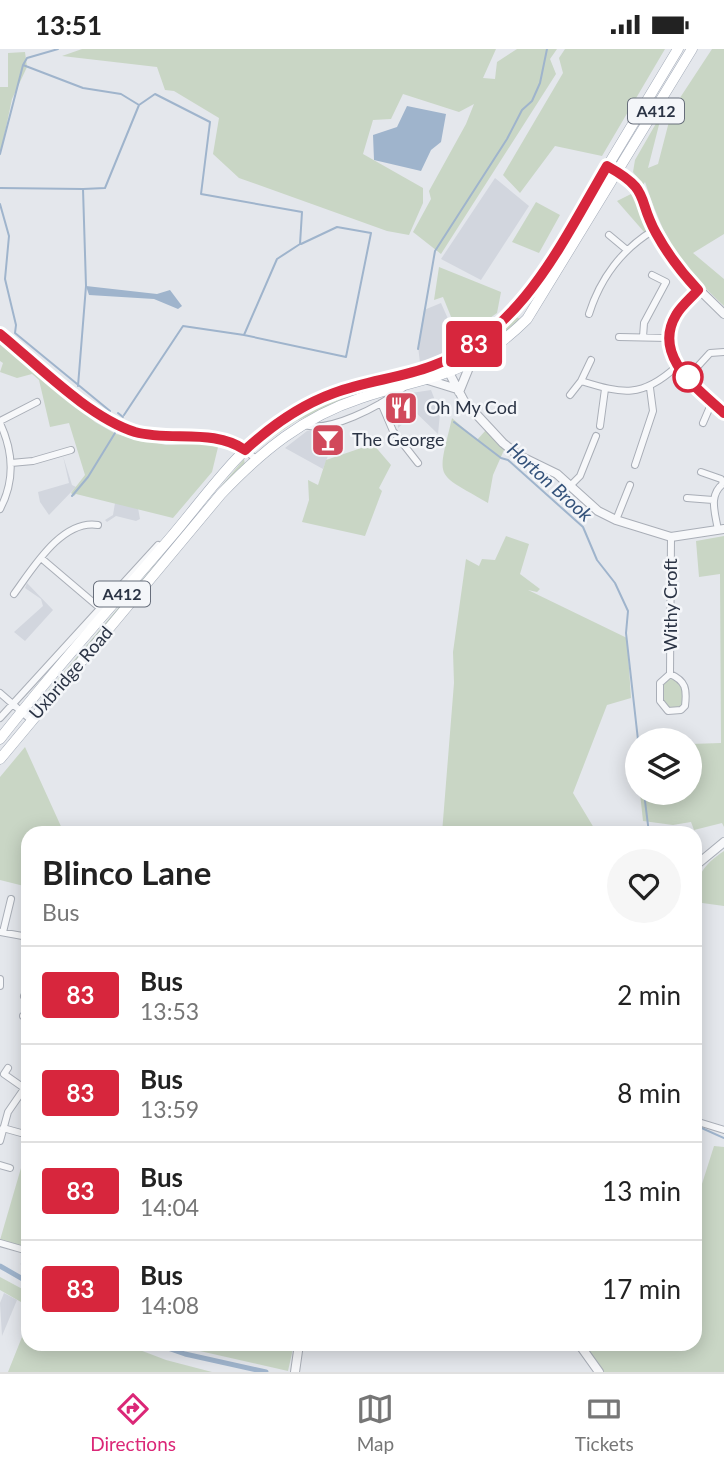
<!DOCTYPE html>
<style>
:root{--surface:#fff;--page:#f6f6f6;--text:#222;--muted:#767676;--line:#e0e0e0;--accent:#db2777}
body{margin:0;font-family:Lato,sans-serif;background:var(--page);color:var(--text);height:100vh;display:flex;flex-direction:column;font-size:26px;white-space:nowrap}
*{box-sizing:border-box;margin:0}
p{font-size:23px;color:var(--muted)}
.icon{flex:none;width:38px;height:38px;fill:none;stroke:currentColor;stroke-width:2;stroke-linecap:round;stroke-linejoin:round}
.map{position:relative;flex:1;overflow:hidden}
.side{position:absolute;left:21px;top:777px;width:681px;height:525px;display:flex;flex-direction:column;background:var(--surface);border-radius:21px;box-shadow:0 4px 18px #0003}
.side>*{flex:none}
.badge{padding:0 14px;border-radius:5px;font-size:24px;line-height:46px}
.fabs{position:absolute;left:625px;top:679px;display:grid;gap:14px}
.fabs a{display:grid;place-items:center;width:77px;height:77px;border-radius:50%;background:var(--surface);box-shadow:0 4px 18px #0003;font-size:35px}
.map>.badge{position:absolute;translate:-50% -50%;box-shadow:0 0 0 4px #fff}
.round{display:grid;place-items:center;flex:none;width:74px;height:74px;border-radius:37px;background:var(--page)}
.summary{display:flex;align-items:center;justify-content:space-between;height:119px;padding:0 21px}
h1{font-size:33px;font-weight:700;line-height:52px}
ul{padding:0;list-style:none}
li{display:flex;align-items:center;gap:21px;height:98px;padding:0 21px;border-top:2px solid var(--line)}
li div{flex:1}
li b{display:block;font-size:26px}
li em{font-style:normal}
li .badge{min-width:77px;font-weight:700;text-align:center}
.status{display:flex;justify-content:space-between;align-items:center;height:49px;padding:0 35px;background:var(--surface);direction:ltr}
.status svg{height:19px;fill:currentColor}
.menu{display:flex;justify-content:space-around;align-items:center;height:98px;border-top:2px solid var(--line);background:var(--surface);font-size:19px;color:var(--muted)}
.menu a{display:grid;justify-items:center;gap:4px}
.menu .selected{color:var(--accent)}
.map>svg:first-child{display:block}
.built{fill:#d2d6de}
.green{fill:#c9d6c5}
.water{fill:#9fb4cc}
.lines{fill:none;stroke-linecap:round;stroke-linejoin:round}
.stream{stroke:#9fb4cc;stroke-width:2}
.canal{stroke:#9fb4cc;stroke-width:5}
.minor-casing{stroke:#a9aeb7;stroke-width:8}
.tertiary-casing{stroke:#a9aeb7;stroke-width:10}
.primary-casing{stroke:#a3abb8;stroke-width:11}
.minor{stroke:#f7f8fa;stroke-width:6}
.tertiary{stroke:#f7f8fa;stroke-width:8}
.primary{stroke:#fff;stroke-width:10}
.line-casing{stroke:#fff;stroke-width:16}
.line{stroke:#d7263d;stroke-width:10}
.stop-dot{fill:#fff;stroke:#d7263d;stroke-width:3.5}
.labels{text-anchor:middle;stroke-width:5;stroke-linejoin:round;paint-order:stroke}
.shield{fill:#f4f6f9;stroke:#676e7b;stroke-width:2}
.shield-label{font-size:16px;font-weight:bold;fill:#2b3445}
.poi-label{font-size:18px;fill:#2b3445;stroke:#f4f6f9;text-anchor:start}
.street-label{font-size:18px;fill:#2b3445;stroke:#f4f6f9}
.water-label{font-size:19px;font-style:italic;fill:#34527a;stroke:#f4f6f9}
</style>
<div class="status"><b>13:51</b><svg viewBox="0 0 49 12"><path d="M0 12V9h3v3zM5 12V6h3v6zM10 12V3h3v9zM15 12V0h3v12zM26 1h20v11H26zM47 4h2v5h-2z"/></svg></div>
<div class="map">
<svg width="724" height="1323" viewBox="0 0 724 1323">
<rect width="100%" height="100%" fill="#e4e7ec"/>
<path class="built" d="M495 129 529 157 481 231 441 210Z
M441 254 460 297 420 314 418 297 424 261Z
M431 341 440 364 438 385 410 358 407 361 412 367 398 379V373L388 357 390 353 398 346Z
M340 375 323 420 285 399 307 382Z
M63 407 72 436 76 438 49 466 40 453 38 443 69 434Z
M115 454 138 459 140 470 136 472 116 467 107 473 105 471 113 466Z
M27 534 53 561 25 592 14 583 43 557 41 550 25 539Z
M4 1244 17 1251 2 1287 0 1254Z"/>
<path class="green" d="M82 0H496L483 29 495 30 497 13 517 0H557L550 10 556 25 441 205 413 183 431 150 429 142 466 75 474 55 459 63 403 45 391 70 373 71 363 105 423 139V154L409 186 387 182 239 129 213 105 219 69 174 42 165 41 157 18 62 7Z
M565 0H665L602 107 555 97 520 144 503 126 563 24 559 9Z
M712 0H724V185L693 204 724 230V257C678 214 665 192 645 133L643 136 633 123 635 111 662 64 648 119 658 115 672 61Z
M25 3 27 18 12 50 0 107V38H8V4Z
M633 144 638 148 649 175 645 184 617 152Z
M536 153 560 166 539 204 512 193Z
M439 218 501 243 497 264 460 290 443 248 434 251Z
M514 266 521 271 497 294 456 316 458 309 486 292Z
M0 291 95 373 116 385 166 396 219 394 212 423 173 469 76 445 74 447 71 444 85 426 69 374 50 378 39 331 32 325 17 329 0 323 3 314 0 312Z
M405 331 345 351 296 372 254 401C258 393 266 389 274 383 313 353 357 340 405 331Z
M452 369 477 391 486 381 504 401 493 426 488 454C434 422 437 433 452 369Z
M373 395 391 416 379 439 382 442 365 487 302 473 309 451 308 431 318 436 326 411Z
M244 410 245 416 82 607 37 655Z
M506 487 529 495 520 525 540 540 537 543 528 541 627 589 631 649 607 656 573 744 597 784H442L454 634 453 603 466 510 479 517 482 510 495 511Z
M724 487V778L722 774 694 781 691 773 673 776 643 772 640 744H690V695L721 694 720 525 699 528 696 492Z
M668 630 681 631 685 653 679 660H670L663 654V636Z
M25 698 64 784H28V838L0 831V728Z
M724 802V857L695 853C695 828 703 816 724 802Z
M28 1095V1199L0 1191Z
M714 1097 724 1098V1323H604L584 1295H695V1138H701Z
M0 1228 28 1243V1257L0 1241Z
M28 1273V1295H124L166 1311 212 1323H8Z
M169 1295H294L288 1322Z"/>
<path class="water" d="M407 57 446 65 441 93 431 101 421 122 374 111 373 86 397 78Z
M86 237 157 245 170 241 182 257 178 260 154 250 89 246Z"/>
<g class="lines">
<path class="stream" d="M23 16 83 39 121 45 139 56 105 139 83 140 86 237 78 337
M0 105 23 16 27 9 58 0
M0 139 83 140
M0 155 9 187 5 230 16 276 15 284 110 362
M244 286 346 308 371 184 337 178 301 195
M418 300 435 202 507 90 522 61 532 52 540 34 547 0
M118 364 123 368
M124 366 183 277 244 286 277 210 300 195 302 163 201 145 210 73 155 45 139 56
M454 373 501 409 508 411 583 478 597 511 615 534 628 562 626 584 638 691
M72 447 88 428 115 384
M644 744 649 784
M695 1076 724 1089"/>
<path class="canal" d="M0 1217 28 1233
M156 1295 185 1305 266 1323"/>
<g class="minor-casing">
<path id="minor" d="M609 186 627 201
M698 241C691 249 681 257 676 266 652 307 697 339 724 364
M589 265C600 230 622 200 654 181
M0 285C38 316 87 366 133 382 180 398 212 374 255 409
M619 288 668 289
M643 288 644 274 666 233 652 226
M688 328 710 304 724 303
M581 332 591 311
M570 346 581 332C623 345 642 349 676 318
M381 354 393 382 418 414
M0 372 37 353
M0 374C13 402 15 432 0 460
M703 374 712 353
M302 375C327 386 382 356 403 339
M600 377 605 340
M11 414 33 412 71 401
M635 416 653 362 650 339
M701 423 721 430 723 434
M570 437 580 427 596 387
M687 449 713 451
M616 471 630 436
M718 481C715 463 708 446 724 434
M41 509 101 560
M14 545C33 519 62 470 98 476
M670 625 660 634V652L668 662 681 661 685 657C687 640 686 632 670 625L671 488
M0 644 31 671
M0 669 158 496
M0 883 28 888
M3 883 11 850
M0 930V937
M24 947 28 948
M23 967H28
M8 1019 4 1025 24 1039
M695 1072 724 1081
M3 1079 21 1084
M0 1092 8 1063 28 1034
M0 1116 10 1119
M0 1194 28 1202
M25 1215 28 1213"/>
</g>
<g class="tertiary-casing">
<path id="tertiary" d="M614 121 628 129 643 146 654 181 676 218 724 265
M443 312 464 352 503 394 518 406 557 425 598 462 616 471 671 488 724 480
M428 331 457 340
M459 343 470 316
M695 817 724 793
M579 1295 599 1323
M295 1323 299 1295"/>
</g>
<g class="primary-casing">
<path id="primary" d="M0 690C54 620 114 555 171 488 206 447 238 399 284 369 320 346 357 340 398 328 452 312 497 285 533 241L678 0
M0 710 221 445C262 402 303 368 361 349 436 324 466 330 527 270L692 0"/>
</g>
<use href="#minor" class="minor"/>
<use href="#tertiary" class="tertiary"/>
<use href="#primary" class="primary"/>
</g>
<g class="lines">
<g class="line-casing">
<path id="line" d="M0 285C38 316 88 368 135 383 171 393 213 379 245 401 271 377 301 356 334 344 366 332 400 329 432 317 522 283 561 195 607 117 652 142 636 148 656 184 668 206 681 223 698 241 691 249 681 257 676 266 652 307 697 339 724 364"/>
</g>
<use href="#line" class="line"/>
</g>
<defs>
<g id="restaurant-square" transform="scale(1.75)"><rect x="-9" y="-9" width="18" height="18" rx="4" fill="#d1495b" stroke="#f4f6f9"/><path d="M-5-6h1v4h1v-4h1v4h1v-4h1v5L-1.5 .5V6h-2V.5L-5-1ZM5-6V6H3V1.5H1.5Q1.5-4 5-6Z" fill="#fff"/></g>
<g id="bar-square" transform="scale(1.75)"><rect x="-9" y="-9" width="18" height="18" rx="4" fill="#d1495b" stroke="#f4f6f9"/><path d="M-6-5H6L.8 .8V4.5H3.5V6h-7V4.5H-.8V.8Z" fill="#fff"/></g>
</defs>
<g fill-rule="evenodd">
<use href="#restaurant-square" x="401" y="359"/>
<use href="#bar-square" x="328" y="391"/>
</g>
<circle class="stop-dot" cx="688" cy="328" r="14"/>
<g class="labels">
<g class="shield">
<rect x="628" y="49.5" width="56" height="25" rx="5"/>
<rect x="94" y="532.5" width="56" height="25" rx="5"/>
</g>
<g class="shield-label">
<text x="656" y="68">A412</text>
<text x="122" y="551">A412</text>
</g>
<g class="poi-label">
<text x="426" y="365">Oh My Cod</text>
<text x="352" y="397">The George</text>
</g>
<g class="street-label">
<text transform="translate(671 556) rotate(-90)" y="6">Withy Croft</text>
<text transform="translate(71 624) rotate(-49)" y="6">Uxbridge Road</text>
</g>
<g class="water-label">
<text transform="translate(550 433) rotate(42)" y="7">Horton Brook</text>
</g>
</g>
</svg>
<div class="fabs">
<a><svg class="icon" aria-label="layers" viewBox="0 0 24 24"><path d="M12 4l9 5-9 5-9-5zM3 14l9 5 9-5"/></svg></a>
</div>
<b class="badge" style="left:474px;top:295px;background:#d7263d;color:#fff">83</b>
<section class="side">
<div class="summary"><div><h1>Blinco Lane</h1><p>Bus</p></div><a class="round"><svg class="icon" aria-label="heart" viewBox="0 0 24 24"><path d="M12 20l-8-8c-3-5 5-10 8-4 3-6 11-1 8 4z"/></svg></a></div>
<ul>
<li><span class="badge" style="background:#d7263d;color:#fff">83</span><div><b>Bus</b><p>13:53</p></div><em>2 min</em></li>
<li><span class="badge" style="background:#d7263d;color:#fff">83</span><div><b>Bus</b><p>13:59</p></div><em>8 min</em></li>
<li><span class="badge" style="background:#d7263d;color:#fff">83</span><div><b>Bus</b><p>14:04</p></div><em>13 min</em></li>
<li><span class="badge" style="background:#d7263d;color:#fff">83</span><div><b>Bus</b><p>14:08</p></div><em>17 min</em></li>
</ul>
</section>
</div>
<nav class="menu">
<a class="selected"><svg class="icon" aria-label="directions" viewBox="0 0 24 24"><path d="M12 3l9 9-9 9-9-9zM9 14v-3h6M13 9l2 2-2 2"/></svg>Directions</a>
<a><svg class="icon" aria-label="map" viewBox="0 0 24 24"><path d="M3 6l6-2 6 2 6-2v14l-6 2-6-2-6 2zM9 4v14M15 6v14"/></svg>Map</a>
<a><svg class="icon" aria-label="tickets" viewBox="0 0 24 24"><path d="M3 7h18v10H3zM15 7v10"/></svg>Tickets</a>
</nav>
